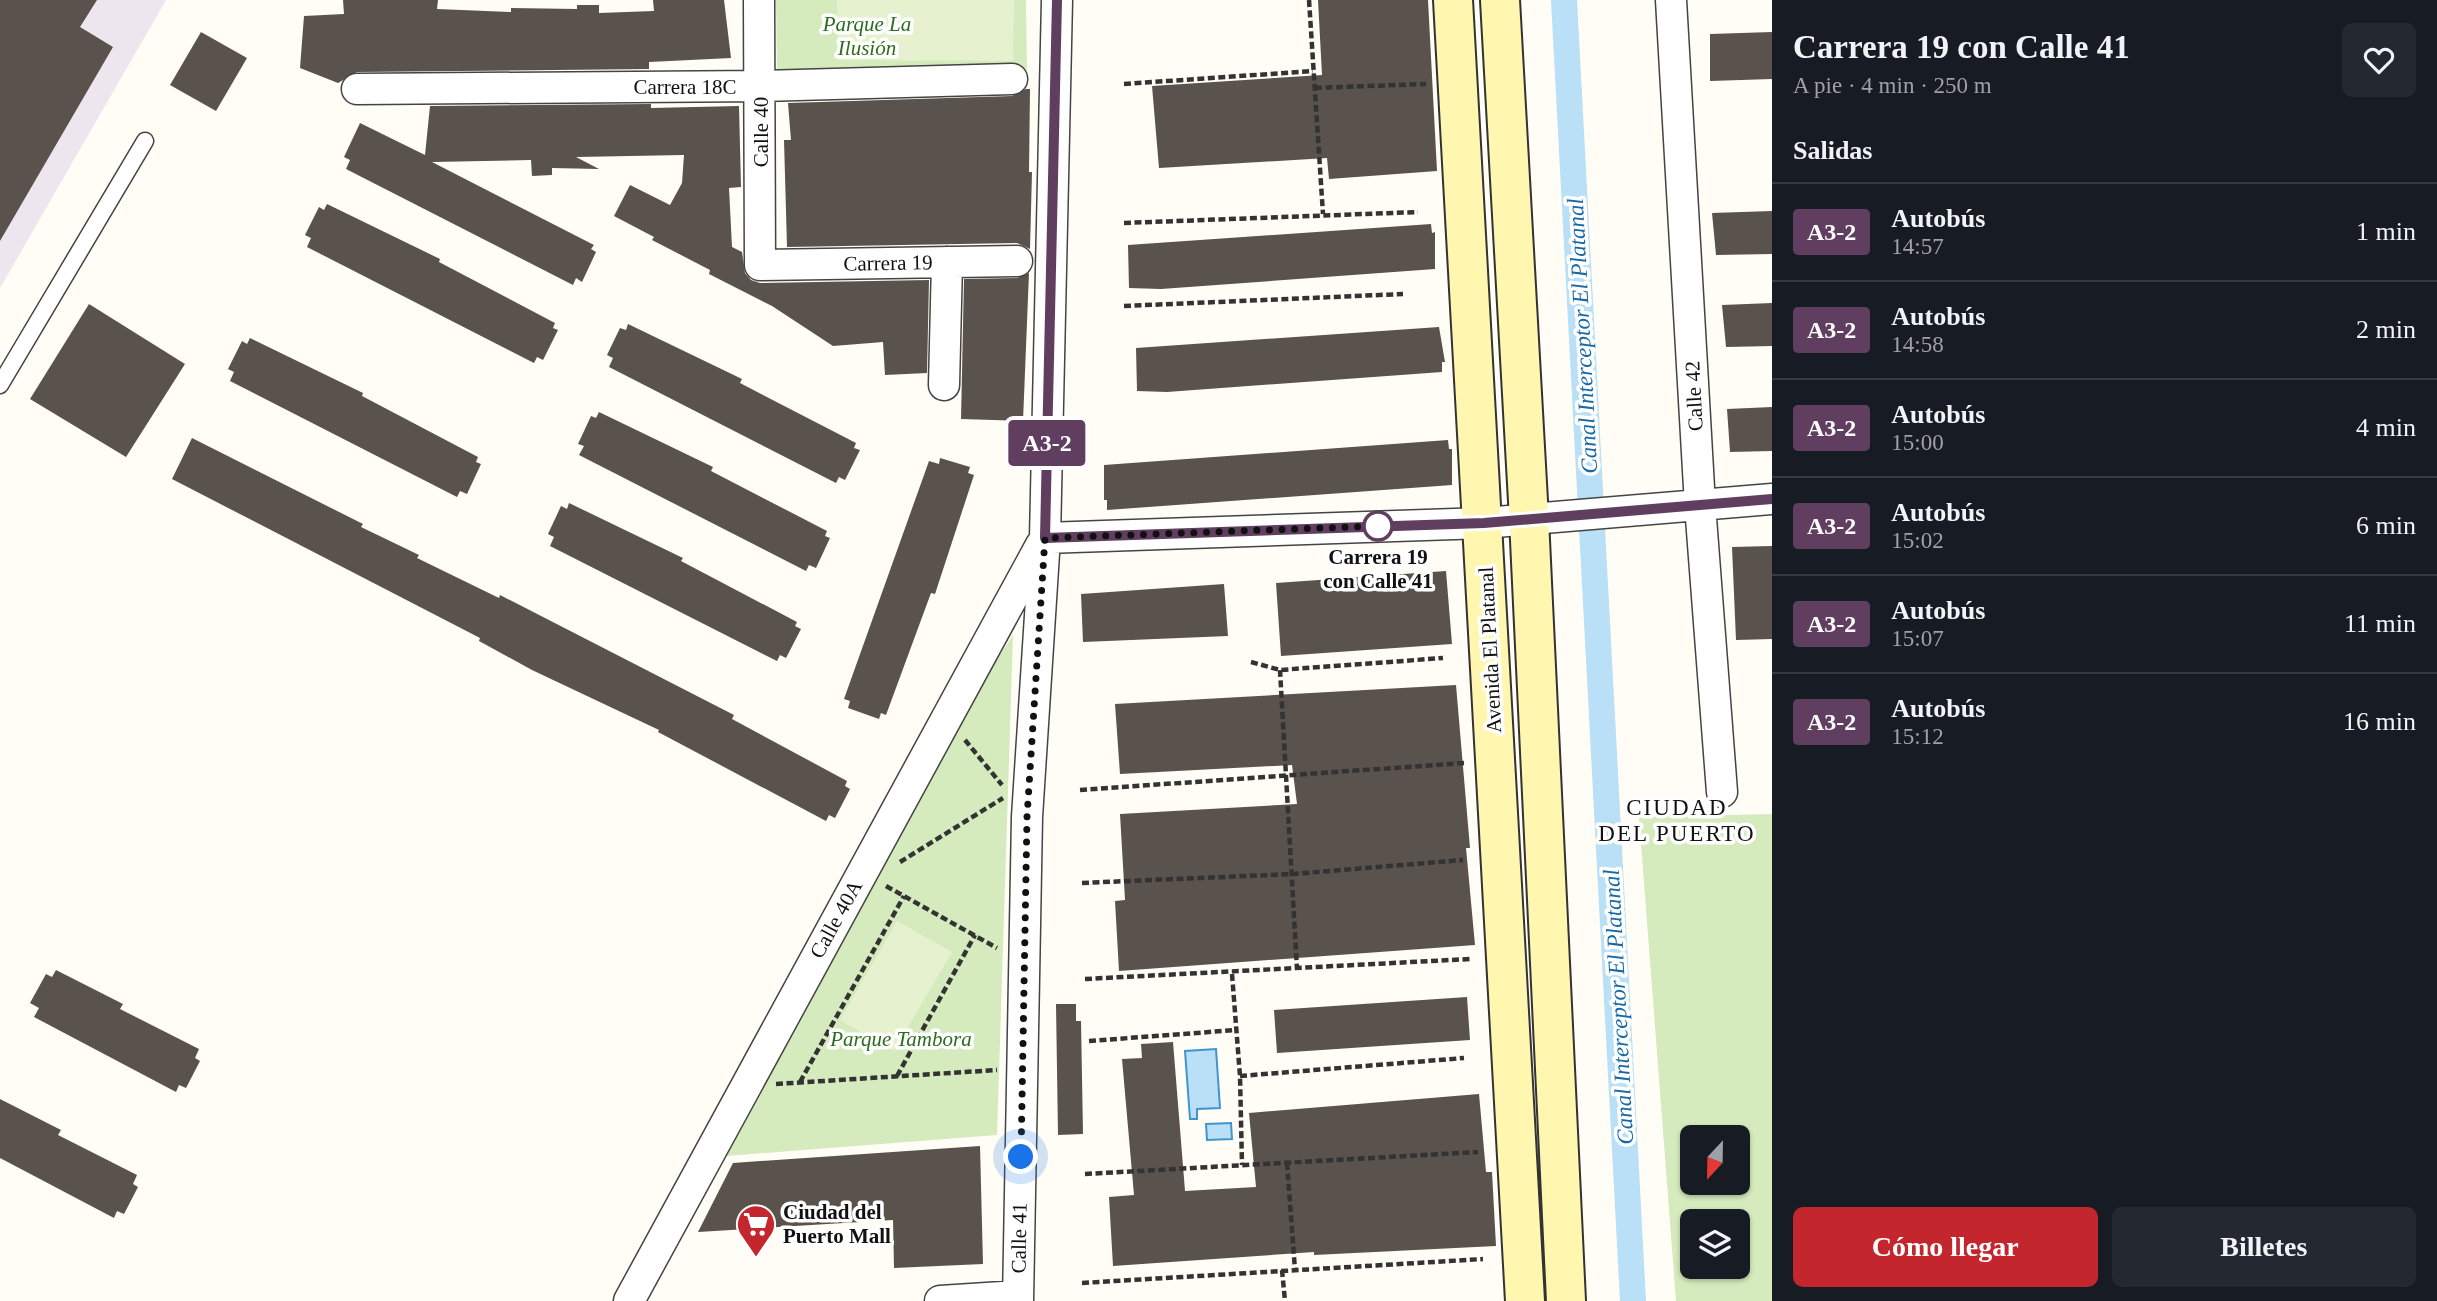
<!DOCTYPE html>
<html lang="es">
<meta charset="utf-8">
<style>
:root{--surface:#171b24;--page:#242831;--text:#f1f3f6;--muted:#9ea1a6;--line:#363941;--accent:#c4262e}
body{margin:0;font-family:"Times New Roman",serif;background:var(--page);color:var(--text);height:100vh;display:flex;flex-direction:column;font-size:26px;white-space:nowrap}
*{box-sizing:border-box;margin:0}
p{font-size:23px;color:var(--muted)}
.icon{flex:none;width:38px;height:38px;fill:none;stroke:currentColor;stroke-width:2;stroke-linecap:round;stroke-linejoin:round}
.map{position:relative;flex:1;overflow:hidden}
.sheet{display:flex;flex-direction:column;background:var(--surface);width:665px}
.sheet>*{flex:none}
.badge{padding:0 14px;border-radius:5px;font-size:24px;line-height:46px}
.needle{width:46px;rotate:202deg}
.tools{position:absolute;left:1680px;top:1125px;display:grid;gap:14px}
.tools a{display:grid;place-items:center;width:70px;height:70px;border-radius:10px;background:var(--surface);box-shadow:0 2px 5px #0004;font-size:35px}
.you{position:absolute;width:35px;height:35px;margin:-18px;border:5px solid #fff;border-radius:50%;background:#1a73e8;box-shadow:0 0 0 10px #1a73e833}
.map>.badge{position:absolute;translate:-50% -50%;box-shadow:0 0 0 4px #fff}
h2{padding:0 21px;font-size:26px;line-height:63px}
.round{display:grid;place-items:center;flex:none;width:74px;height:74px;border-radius:10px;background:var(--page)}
.headline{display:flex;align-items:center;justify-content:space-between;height:119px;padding:0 21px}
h1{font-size:33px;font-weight:800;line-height:52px}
.button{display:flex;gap:14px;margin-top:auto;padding:14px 21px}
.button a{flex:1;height:80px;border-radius:10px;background:var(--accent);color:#fff;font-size:28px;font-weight:800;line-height:80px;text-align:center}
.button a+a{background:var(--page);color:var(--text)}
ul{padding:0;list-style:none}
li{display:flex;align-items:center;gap:21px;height:98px;padding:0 21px;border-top:2px solid var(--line)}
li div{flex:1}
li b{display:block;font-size:26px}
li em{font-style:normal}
li .badge{min-width:77px;font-weight:700;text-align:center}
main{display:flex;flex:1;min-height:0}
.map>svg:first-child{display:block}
.industrial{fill:#eee6ef}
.green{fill:#d5ebbd;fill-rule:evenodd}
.pitch{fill:#e6f2cf}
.water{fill:#b9e0f7;stroke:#3f96cf;stroke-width:2}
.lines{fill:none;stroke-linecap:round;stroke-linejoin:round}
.canal{stroke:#b9e0f7;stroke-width:26}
.building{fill:#5a524d}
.lane-casing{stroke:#444;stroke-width:19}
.street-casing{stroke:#444;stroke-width:33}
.secondary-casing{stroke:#333;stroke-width:42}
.path{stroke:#333;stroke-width:4.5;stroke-dasharray:7 3.5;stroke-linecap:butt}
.lane{stroke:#fff;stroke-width:16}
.street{stroke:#fff;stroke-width:30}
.secondary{stroke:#fff6b0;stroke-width:38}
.line-casing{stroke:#fff;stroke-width:16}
.line{stroke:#603e5f;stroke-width:10}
.walk{stroke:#111;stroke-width:7;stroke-dasharray:0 12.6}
.stop-dot{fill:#fff;stroke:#603e5f;stroke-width:3.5}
.labels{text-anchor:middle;stroke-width:7;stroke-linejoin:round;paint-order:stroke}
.park-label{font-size:21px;font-style:italic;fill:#2f6b1f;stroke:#fff}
.street-label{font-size:21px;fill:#111;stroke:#fff}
.stop-label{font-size:21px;font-weight:bold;fill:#111;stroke:#fff}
.poi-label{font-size:21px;font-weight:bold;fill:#111;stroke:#fff;text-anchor:start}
.water-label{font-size:23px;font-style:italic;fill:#1768a6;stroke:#fff}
.neighbourhood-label{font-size:23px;letter-spacing:2px;fill:#111;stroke:#fff}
</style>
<main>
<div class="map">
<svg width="1772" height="1301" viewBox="0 0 1772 1301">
<rect width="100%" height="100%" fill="#fffdf5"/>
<path class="industrial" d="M0 0H166L0 288Z"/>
<path class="green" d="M776 0H1026L1027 71 777 74Z
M1013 635 997 1135 726 1156 953 726Z
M1772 814V1301H1676L1639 817ZM1692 1138H1738V1183H1692ZM1692 1222H1738V1267H1692Z"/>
<path class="pitch" d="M837 0H1014L1013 61 838 60Z
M897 921 952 952 894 1051 840 1020Z"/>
<path class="water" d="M1216 1049 1220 1108 1197 1109V1119H1190L1185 1051Z
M1231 1123 1232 1139 1207 1140 1206 1124Z"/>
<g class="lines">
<path class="canal" d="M1564 0 1633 1301"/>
</g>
<path class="building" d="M0 0H97L80 27 113 47 0 241Z
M343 0H438L437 9 511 12V8L577 9V5H599V13L654 11 653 0H724L731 58 649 62V69L357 72 338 83 300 68 304 16 344 14Z
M1318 0H1428L1437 171 1329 179 1327 158 1159 168 1152 86 1322 75Z
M201 32 247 58 216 111 170 85Z
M1772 32V79L1710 81V34Z
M1026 89H1030L1029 172H1032L1030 249 1017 243 787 247 784 140H791L788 103 1012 96Z
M651 104V108L739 106 741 187 729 188 732 247 742 252 745 273 751 280 760 283 929 280 927 373 885 375 883 342 833 346 772 306 709 274 710 270 652 240 654 237 614 216 630 185 670 205 682 183 684 155 576 157 599 169 552 168V175L532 176 531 160 432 162 594 245 591 249 596 252 582 282 576 278 573 285 346 169 350 160 344 157 360 123 425 155 430 106Z
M327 204 440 259 439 262 555 323 553 328 558 330 543 360 537 357 534 363 307 247 311 238 305 235 319 207 324 210Z
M1772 211V254L1716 255 1712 213Z
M1431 224 1432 233 1435 232V269L1161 289 1129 288 1128 245Z
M1029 273 1023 421 961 419 964 279 1017 278Z
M1772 303V346L1726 347 1722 305Z
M89 304 185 364 126 457 30 399Z
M628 324 742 379 740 383 856 443 854 448 860 450 845 480 839 477 836 483 609 367 613 358 607 355 620 328 626 330Z
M1439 327 1445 362H1442V372L1167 392 1137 391 1136 348Z
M250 338 363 393 362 396 478 457 476 462 481 464 467 494 460 491 457 497 230 381 234 372 228 369 242 341 247 344Z
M1772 407V451L1730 452 1727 409Z
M599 412 713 467 711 471 827 531 825 536 830 538 816 568 809 565 806 571 579 455 584 446 578 444 591 416 596 418Z
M192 438 363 524 361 527 419 555 417 558 499 598 500 595 734 715 732 719 847 781 845 786 850 789 835 818 829 815 826 821 658 732 659 730 532 670 479 641 480 638 172 479Z
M1448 440 1449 449H1452V485L1107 510V500H1104V465Z
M940 458 970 467 968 473 974 475 935 594 931 593 886 715 881 713 879 719 848 708 850 701 844 699 929 461 939 464Z
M569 503 683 558 681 561 797 622 795 626 801 629 786 658 780 655 777 661 550 546 554 537 548 534 561 506 567 509Z
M1772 546V639L1736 640 1732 547Z
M1446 571 1452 644 1281 656 1276 583Z
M1224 584 1228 636 1083 642 1081 594Z
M1456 685 1470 848H1466L1475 945 1119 971 1115 901 1125 900 1120 814 1297 804 1292 765 1120 774 1115 704Z
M56 970 123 1004 120 1009 199 1049 195 1058 200 1061 186 1088 179 1085 176 1092 34 1017 39 1008 30 1003 46 974 52 977Z
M1467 997 1470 1040 1277 1053 1274 1010Z
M1056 1004H1076V1021H1081L1083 1134 1058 1135Z
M1173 1042 1185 1191 1256 1187 1249 1113 1479 1094 1486 1172H1492L1496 1246 1314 1255V1252L1113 1266 1109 1197 1134 1195 1122 1059 1142 1058 1141 1044Z
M0 1099 61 1130 58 1135 137 1175 133 1184 138 1187 124 1214 117 1211 114 1218 0 1158Z
M980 1146 983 1264 894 1268 893 1220 698 1232 733 1163Z"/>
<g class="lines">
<g class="lane-casing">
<path id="lane" d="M0 385 145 141"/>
</g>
<g class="street-casing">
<path id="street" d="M759 0 760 265 1017 261
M1671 0 1700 505 1722 792
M357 89 761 86 1012 79
M944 385 947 262
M1045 538 1484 523 1772 499
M629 1301 1041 545
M940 1301 1018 1296
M1018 1301 1027 817 1045 538 1057 0"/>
</g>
<g class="secondary-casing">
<path id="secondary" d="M1453 0 1525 1301
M1500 0 1529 519 1566 1301"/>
</g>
<path class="path" d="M1309 0 1323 214
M1124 84 1313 71
M1315 88 1426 84
M1124 223 1418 212
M1124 306 1403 294
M1251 662 1280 670 1443 658
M1280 670 1297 969
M965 740 1002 785
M1080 790 1464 763
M900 862 1003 798
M1082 883 1293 874 1463 860
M886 886 997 948
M1232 974 1240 1076 1242 1165
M1085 979 1470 959
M1089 1041 1236 1030
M897 1076 975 935
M1240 1076 1464 1058
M800 1082 904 896
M776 1084 997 1070
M1287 1163 1295 1270
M1085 1174 1478 1152
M1282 1270 1285 1301
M1082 1283 1483 1259"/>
<use href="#lane" class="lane"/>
<use href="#street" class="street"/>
<use href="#secondary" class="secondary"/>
</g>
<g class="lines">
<g class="line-casing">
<path id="line" d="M1057 0 1045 538 1484 523 1772 499"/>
</g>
<use href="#line" class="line"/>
<path class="walk" d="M1021 1157 1027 817 1045 538 1378 526"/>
</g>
<defs>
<g id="supermarket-pin" transform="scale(2.0125)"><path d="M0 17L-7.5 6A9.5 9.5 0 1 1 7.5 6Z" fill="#c4262e" stroke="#fff"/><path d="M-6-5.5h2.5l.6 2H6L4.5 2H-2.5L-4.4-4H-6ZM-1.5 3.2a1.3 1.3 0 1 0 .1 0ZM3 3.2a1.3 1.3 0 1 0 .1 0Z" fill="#fff"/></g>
</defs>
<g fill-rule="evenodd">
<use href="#supermarket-pin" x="756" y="1224"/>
</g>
<circle class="stop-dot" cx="1378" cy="526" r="14"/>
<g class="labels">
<g class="park-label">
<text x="867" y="31">Parque La<tspan x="867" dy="24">Ilusión</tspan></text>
<text x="901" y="1046">Parque Tambora</text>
</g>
<g class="street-label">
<text x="685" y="94">Carrera 18C</text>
<text transform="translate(761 132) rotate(-90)" y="7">Calle 40</text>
<text transform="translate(888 263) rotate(-1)" y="7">Carrera 19</text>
<text transform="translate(1694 396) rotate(-93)" y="7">Calle 42</text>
<text transform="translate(1490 650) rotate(-93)" y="7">Avenida El Platanal</text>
<text transform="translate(836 919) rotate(-61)" y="7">Calle 40A</text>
<text transform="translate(1019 1238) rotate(-89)" y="7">Calle 41</text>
</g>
<g class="stop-label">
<text x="1378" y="564">Carrera 19<tspan x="1378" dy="24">con Calle 41</tspan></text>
</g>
<g class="poi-label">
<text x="783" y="1219">Ciudad del<tspan x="783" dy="24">Puerto Mall</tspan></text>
</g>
<g class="water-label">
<text transform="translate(1582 336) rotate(-93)" y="8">Canal Interceptor El Platanal</text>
<text transform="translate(1618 1007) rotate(-93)" y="8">Canal Interceptor El Platanal</text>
</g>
<g class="neighbourhood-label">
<text x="1677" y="815">CIUDAD<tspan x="1677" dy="26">DEL PUERTO</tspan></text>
</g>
</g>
</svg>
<div class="tools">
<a><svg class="needle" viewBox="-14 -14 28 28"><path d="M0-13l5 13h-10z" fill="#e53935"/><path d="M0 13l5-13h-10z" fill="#9ea1a6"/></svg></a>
<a><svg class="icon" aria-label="layers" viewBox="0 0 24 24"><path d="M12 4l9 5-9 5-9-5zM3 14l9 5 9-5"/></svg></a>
</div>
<div class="you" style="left:1021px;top:1157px"></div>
<b class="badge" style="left:1047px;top:443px;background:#603e5f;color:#fff">A3-2</b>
</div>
<section class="sheet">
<div class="headline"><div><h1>Carrera 19 con Calle 41</h1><p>A pie · 4 min · 250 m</p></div><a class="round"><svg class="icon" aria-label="heart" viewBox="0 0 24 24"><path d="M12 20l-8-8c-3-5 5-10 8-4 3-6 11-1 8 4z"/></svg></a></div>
<h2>Salidas</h2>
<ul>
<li><span class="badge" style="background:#603e5f;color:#fff">A3-2</span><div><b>Autobús</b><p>14:57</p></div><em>1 min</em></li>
<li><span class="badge" style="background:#603e5f;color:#fff">A3-2</span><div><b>Autobús</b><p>14:58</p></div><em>2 min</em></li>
<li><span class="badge" style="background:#603e5f;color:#fff">A3-2</span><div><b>Autobús</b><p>15:00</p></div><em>4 min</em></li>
<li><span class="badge" style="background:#603e5f;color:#fff">A3-2</span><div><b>Autobús</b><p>15:02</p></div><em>6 min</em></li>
<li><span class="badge" style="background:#603e5f;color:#fff">A3-2</span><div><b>Autobús</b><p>15:07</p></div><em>11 min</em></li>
<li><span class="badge" style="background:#603e5f;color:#fff">A3-2</span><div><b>Autobús</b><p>15:12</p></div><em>16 min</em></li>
</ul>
<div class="button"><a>Cómo llegar</a><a>Billetes</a></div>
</section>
</main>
